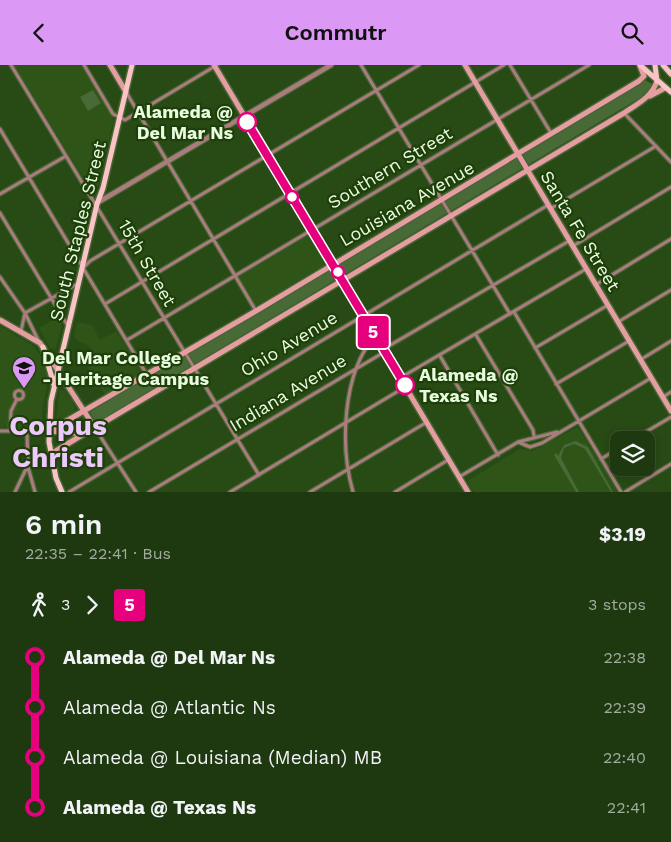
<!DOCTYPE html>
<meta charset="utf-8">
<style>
:root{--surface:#1e3810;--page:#263f19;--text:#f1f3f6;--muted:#a1ac9f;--line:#3c5230;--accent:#db99f5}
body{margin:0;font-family:"Work Sans",sans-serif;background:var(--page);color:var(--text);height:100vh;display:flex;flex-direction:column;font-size:19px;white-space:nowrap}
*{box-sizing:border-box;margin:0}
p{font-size:16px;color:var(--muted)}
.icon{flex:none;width:28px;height:28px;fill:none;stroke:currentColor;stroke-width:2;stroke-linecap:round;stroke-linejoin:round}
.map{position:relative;height:427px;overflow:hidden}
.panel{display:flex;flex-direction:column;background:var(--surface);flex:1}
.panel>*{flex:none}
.badge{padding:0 10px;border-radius:4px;font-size:18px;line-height:32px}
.buttons{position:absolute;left:610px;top:366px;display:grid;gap:10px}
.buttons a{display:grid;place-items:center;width:45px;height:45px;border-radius:10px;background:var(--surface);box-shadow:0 2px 8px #0003,0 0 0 1px var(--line);font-size:25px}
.map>.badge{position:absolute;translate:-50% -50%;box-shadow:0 0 0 2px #fff}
.legs{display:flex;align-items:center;gap:8px;height:55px;padding:0 25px;font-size:16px}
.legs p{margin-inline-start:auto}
.head{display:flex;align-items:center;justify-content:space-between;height:85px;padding:0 25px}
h1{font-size:28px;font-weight:600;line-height:38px}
ul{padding:0 25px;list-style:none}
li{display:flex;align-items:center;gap:18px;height:50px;font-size:19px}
li i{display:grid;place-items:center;width:8px;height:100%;margin:0 6px;background:currentColor}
li i::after{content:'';width:12px;height:12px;margin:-6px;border:4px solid;border-radius:50%;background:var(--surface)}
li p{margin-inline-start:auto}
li:first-child i{background:linear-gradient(#0000 50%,currentColor 0)}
li:last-child i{background:linear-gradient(currentColor 50%,#0000 0)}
header{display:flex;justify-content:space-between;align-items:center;height:65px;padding:0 25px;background:var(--accent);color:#111;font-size:22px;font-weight:600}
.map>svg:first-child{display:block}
.built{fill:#2e5418}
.green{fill:#476a37}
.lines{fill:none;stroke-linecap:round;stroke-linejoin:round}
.minor-casing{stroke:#476635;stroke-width:5.5}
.tertiary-casing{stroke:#476635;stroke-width:7}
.secondary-casing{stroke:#476635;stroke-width:8}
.primary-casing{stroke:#476635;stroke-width:8}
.minor{stroke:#aa7c7e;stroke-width:3}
.tertiary{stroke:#aa7c7e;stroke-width:4.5}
.secondary{stroke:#e59da1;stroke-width:5}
.primary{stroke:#fbc3c5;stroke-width:5}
.line-1-casing{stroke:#fff;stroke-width:11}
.line-1{stroke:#e6007e;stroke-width:8}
.stop-1-dot{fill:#fff;stroke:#e6007e;stroke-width:2.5}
.labels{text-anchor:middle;stroke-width:4.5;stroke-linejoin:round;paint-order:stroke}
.stop-label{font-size:18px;font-weight:bold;fill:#e8fcdf;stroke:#1e3f09;text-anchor:end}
.street-label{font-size:18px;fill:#e8fcdf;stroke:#1e3f09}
.poi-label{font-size:18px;font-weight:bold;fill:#e8fcdf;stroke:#1e3f09;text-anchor:start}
.town-label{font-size:28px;font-weight:bold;fill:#eec9fc;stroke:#1e3f09}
</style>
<header><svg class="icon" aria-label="back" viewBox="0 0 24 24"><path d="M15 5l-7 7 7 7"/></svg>Commutr<svg class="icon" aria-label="search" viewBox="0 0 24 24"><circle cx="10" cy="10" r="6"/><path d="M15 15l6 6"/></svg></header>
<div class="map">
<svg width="671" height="427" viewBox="0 0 671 427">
<rect width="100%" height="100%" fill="#284a15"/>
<path class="built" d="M14 0H81L114 55 95 132Z
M310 169 326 199 256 241 238 212Z
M57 252 62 259 56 283H50L39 263Z
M77 257 92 260 100 275 116 266 142 308 105 330 87 301 91 286 89 281 77 276 74 271Z
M0 261 32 280 44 295 49 311 42 346 43 362H0Z
M60 325 65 326 75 341 74 348 59 356 56 353Z
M578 362 618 427H474L467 416 520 384 532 386Z"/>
<path class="green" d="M645 15 654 20 643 31 96 358 90 347Z
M93 25 101 38 88 46 80 32Z
M576 376 588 382 613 427H611L585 384 574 379 564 383 561 393 579 427H576L554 390 556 388 558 391 564 380Z"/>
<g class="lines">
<g class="minor-casing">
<path id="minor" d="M11 0 259 410
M84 0 113 49 125 55 217 0
M361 0 510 249
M510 0 551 68
M126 27 256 246
M624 48 671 97
M0 64 147 310
M0 129 66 91
M550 144 656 81
M0 148 68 261
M573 181 671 122
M84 202 90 196 419 0
M0 212 25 248 21 266
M597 219 671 174
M105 239 504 0
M514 247 621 427
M618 257 671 225
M476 270 533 365 534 371
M127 275 589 0
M39 277 25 248 79 218
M535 283 608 240
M440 291 498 390
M640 295 671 276
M400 313 586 204
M556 319 629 276
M14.5 330a4.5 4.5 0 1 1 9 0a4.5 4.5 0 1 1-9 0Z
M663 332 671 327
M95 363 136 427
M0 366H48
M10 366 11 346 17 334
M27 367 28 402 35 427
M632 375 671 352
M518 377 530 382 542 378 651 313
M601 394 619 383
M459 412 518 377 557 367
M15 427 27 402
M69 427 548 140
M149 427 381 289 387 282 569 176
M230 427 405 322
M310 427 427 357
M353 427C340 382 342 308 375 271
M395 427 448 395
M625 427 671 399"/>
</g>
<g class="tertiary-casing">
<path id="tertiary" d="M97 138 331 0"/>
</g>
<g class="secondary-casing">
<path id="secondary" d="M110 0 126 27
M214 0 468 427
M465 0 671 346
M650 31 665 23
M0 255 40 278 95 363
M51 365 256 246 639 16 644 11 640 1
M48 366 84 369 624 48C637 39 652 32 657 16
M51 389 82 370"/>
</g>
<g class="primary-casing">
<path id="primary" d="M640 0 671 27
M655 0 657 16
M663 0 671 9
M43 282 54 320
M62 427 56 413 49 377 51 336 97 139 103 123 132 0"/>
</g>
<use href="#minor" class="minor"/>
<use href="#tertiary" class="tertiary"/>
<use href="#secondary" class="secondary"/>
<use href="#primary" class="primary"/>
</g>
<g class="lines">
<g class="line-1-casing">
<path id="line-1" d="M247 57 405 320"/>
</g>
<use href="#line-1" class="line-1"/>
</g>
<defs>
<g id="university-pin" transform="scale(1.25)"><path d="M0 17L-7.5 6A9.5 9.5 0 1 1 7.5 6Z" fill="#db99f5" stroke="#1e3f09"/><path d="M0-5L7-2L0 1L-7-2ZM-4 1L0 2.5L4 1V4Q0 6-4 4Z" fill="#111"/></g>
</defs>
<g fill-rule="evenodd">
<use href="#university-pin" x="24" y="303"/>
</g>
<g class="stop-1-dot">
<circle cx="247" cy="57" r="9"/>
<circle cx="292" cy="132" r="6"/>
<circle cx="338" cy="207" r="6"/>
<circle cx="405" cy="320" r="9"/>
</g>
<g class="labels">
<g class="stop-label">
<text x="233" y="53">Alameda @<tspan x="233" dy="21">Del Mar Ns</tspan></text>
<text x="419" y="316" text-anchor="start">Alameda @<tspan x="419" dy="21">Texas Ns</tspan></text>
</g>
<g class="street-label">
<text transform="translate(390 103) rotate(-31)" y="6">Southern Street</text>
<text transform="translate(407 139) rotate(-30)" y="6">Louisiana Avenue</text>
<text transform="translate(78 166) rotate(-76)" y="6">South Staples Street</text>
<text transform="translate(580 166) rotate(59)" y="6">Santa Fe Street</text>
<text transform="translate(147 198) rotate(60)" y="6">15th Street</text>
<text transform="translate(289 279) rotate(-31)" y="6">Ohio Avenue</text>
<text transform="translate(288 328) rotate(-31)" y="6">Indiana Avenue</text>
</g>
<g class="poi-label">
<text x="42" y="299">Del Mar College<tspan x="42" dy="21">- Heritage Campus</tspan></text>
</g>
<g class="town-label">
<text x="58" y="370">Corpus<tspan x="58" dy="32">Christi</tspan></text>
</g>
</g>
</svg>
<div class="buttons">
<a><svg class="icon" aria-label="layers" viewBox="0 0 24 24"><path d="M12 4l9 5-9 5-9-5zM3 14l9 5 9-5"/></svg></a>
</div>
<b class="badge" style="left:373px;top:267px;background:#e6007e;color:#fff">5</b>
</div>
<section class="panel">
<div class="head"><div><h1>6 min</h1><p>22:35 – 22:41 · Bus</p></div><b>$3.19</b></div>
<div class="legs"><svg class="icon" aria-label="walk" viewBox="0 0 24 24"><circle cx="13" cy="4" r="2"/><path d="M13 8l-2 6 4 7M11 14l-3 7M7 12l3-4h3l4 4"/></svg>3<svg class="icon" aria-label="forward" viewBox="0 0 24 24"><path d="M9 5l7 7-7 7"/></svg><b class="badge" style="background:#e6007e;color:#fff">5</b><p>3 stops</p></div>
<ul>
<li><i style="color:#e6007e"></i><b>Alameda @ Del Mar Ns</b><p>22:38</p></li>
<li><i style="color:#e6007e"></i><span>Alameda @ Atlantic Ns</span><p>22:39</p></li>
<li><i style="color:#e6007e"></i><span>Alameda @ Louisiana (Median) MB</span><p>22:40</p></li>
<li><i style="color:#e6007e"></i><b>Alameda @ Texas Ns</b><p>22:41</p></li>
</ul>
</section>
